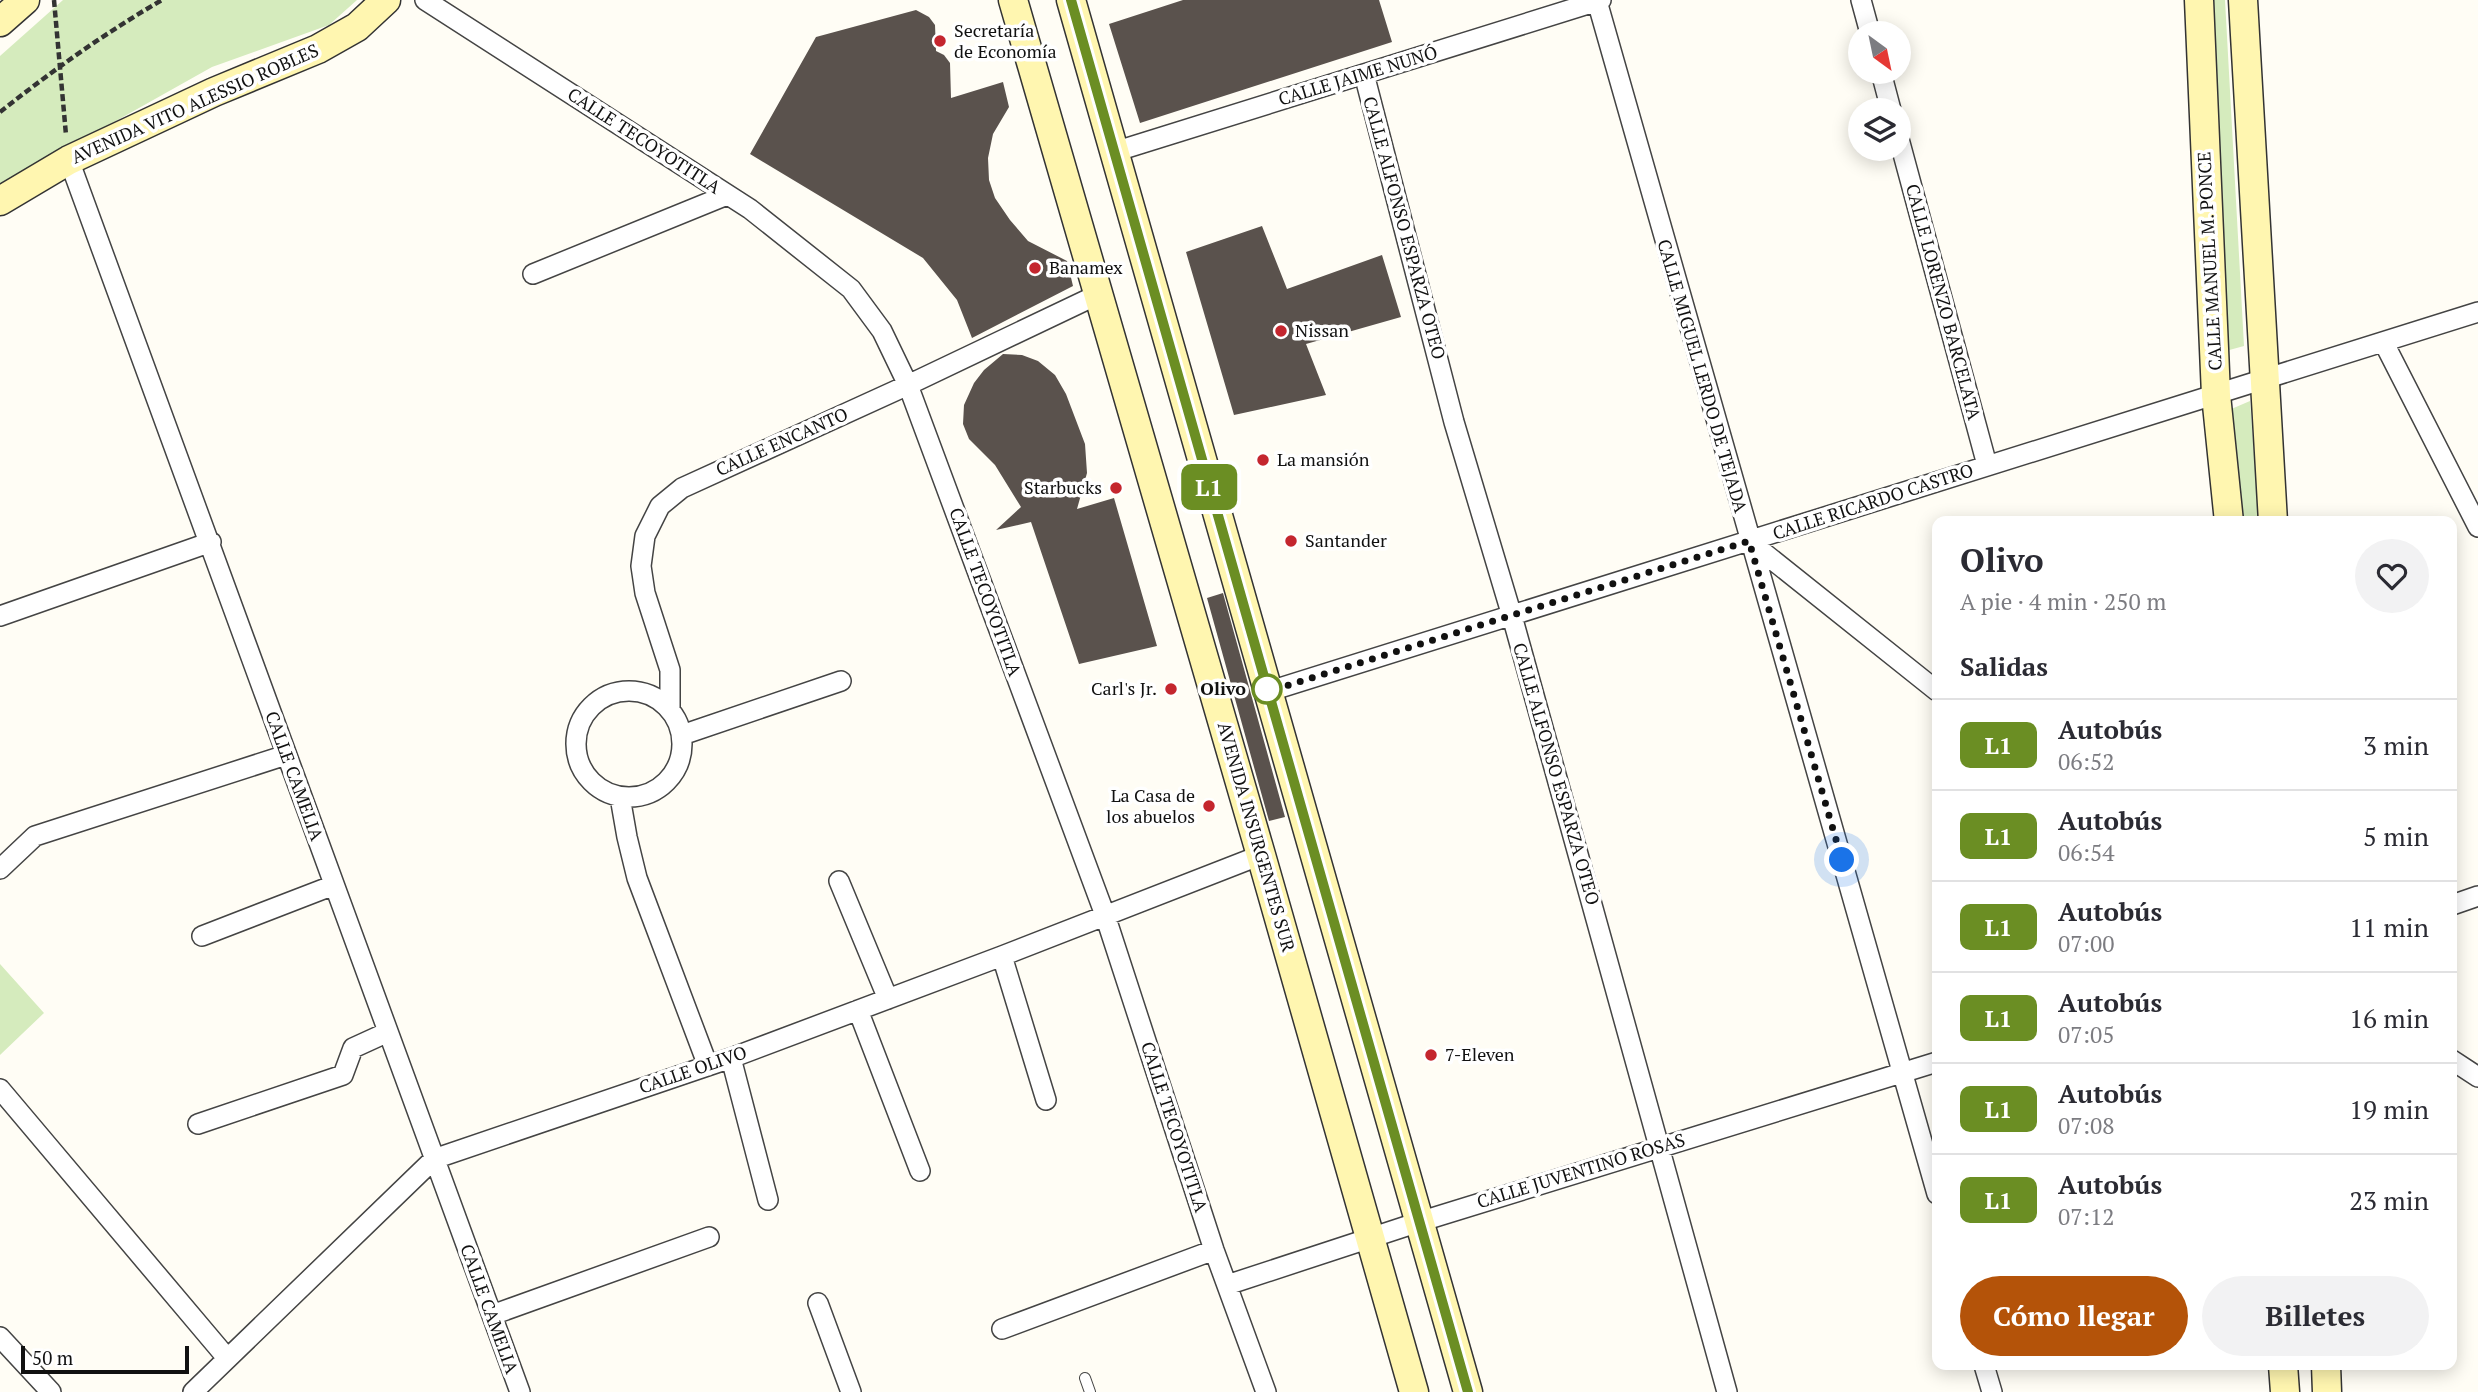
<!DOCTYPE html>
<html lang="es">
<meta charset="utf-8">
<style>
:root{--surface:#fff;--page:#f2f2f3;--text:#2b2b33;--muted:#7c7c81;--line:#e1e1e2;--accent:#b45309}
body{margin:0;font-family:"PT Serif",serif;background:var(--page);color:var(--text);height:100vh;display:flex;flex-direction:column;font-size:26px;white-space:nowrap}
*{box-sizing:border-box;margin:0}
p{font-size:23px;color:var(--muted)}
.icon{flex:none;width:38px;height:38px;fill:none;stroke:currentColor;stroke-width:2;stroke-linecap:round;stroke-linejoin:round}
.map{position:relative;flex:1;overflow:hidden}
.details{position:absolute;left:1932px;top:516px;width:525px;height:854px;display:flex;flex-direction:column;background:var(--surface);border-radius:14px;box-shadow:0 4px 18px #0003}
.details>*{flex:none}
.badge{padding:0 14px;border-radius:10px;font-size:24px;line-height:46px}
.needle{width:46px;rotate:147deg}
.controls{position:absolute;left:1848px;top:21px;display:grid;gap:14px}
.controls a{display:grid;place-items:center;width:63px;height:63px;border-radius:50%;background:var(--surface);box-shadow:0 4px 18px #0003;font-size:35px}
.scale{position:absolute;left:21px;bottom:18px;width:168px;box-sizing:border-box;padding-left:7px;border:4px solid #111;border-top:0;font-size:19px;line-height:24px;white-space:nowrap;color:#111;-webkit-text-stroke:5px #fff;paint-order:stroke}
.you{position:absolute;width:35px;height:35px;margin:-18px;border:5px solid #fff;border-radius:50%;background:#1a73e8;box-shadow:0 0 0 10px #1a73e833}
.map>.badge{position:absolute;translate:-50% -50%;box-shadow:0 0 0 4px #fff}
h2{padding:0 28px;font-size:26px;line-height:63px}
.round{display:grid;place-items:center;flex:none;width:74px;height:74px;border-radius:37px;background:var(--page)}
.head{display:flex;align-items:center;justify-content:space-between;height:119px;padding:0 28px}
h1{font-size:33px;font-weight:600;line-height:52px}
.action{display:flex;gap:14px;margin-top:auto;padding:14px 28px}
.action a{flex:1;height:80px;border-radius:42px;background:var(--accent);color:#fff;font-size:28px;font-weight:600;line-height:80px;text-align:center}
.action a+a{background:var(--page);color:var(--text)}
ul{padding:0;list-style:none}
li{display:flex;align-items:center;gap:21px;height:91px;padding:0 28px;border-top:2px solid var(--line)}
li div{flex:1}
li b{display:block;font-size:26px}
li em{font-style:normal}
li .badge{min-width:77px;font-weight:700;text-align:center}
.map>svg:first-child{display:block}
.grass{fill:#d5ebbd}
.building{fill:#5a524d}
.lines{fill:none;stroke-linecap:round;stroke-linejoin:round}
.lane-casing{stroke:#444;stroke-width:12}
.street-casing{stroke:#444;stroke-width:22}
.secondary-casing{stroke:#333;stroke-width:31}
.path{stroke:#333;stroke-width:4.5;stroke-dasharray:7 3.5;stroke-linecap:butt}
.lane{stroke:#fff;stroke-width:10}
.street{stroke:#fff;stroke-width:19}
.secondary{stroke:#fff6b0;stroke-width:28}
.line-casing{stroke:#fff;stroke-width:16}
.line{stroke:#6b8e23;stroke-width:10}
.walk{stroke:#111;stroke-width:7;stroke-dasharray:0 12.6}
.poi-dot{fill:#c4262e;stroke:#fff;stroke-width:2.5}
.stop-dot{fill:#fff;stroke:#6b8e23;stroke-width:3.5}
.labels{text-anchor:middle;stroke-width:7;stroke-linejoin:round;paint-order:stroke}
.poi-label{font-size:18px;fill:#111;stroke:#fff;text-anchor:start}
.street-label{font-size:18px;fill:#111;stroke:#fff}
.stop-label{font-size:18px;font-weight:bold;fill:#111;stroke:#fff;text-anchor:end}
</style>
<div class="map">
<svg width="2478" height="1392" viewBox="0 0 2478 1392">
<rect width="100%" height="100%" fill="#fffdf5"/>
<path class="grass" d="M63 0H357L329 25 212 67 0 186V56Z
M2212 0H2225L2244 346 2222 352Z
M2250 401 2259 521H2242L2229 410Z
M0 964 44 1013 0 1055Z"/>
<path class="building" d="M1183 0H1379L1392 42 1140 123 1109 24Z
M916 10 929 17 935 25 936 51 944 55 950 63 951 98 1003 82 1009 107 993 134 988 158 989 180 995 198 1010 220 1028 241 1067 261 1073 286 972 338 957 300 923 258 750 154 816 37Z
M1262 226 1287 289 1382 255 1401 317 1306 344 1326 395 1234 415 1186 252Z
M1003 354 1022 355 1038 361 1055 375 1066 394 1085 444 1087 473 1077 509 1114 498 1157 646 1079 664 1031 522 996 530 1021 507 995 465 969 439 963 424 964 405 974 383 984 370Z
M1223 593 1285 817 1269 821 1207 598Z"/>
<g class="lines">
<g class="lane-casing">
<path id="lane" d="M1085 1378 1090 1392"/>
</g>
<g class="street-casing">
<path id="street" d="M425 0 750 209 851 289 882 331 908 385 1105 915 1214 1250 1266 1392
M1861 0 1870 33
M1597 1 1937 1194
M1881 72 1891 110
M1364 74 1454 422 1512 616 1727 1392
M1899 139 1987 465
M1114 152 1601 0
M69 160C222 570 369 982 520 1392
M533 274 727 195
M2384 343 2478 527
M1749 541 1937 691
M0 616 211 542
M576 744a53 53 0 1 1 106 0a53 53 0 1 1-106 0Z
M1267 692 2478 312
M670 709V670L645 593 641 566 645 536 660 506 682 488 908 385 1099 294
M682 735 841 681
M620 797 627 837 637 878 708 1066
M0 869 35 836 286 755
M839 881 888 999
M2452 905 2478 896
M202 936 334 885
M1002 956 1046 1100
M858 1010 920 1171
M731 1058 768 1200
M2452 1060 2478 1077
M0 1089 227 1358
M198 1124 343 1075 353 1048 388 1032
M1227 1285 1419 1222 1937 1062
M818 1303 851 1392
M492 1315 709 1237
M1002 1329 1214 1250
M0 1337 51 1392
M1984 1365 1992 1392
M193 1392 434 1159 731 1058 1002 956 1261 855"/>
</g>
<g class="secondary-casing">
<path id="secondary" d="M1013 0 1261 855 1414 1392
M1071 0 1468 1392
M2199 0 2216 395 2229 522
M2243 0 2273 522
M0 22 25 0
M0 201 69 160 214 92 318 49 357 27 386 0
M2283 1365 2285 1392
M2326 1365 2327 1392"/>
</g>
<path class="path" d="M54 0 66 135
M0 112C52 71 105 33 162 0"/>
<use href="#lane" class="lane"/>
<use href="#street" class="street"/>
<use href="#secondary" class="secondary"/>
</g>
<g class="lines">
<g class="line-casing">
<path id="line" d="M1071 0 1468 1392"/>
</g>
<use href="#line" class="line"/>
<path class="walk" d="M1267 689V692L1749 541 1842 860"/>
</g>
<g class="poi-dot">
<circle cx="940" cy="41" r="7"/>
<circle cx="1035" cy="268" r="7"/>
<circle cx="1281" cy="331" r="7"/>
<circle cx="1263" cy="460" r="7"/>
<circle cx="1116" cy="488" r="7"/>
<circle cx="1291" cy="541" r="7"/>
<circle cx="1171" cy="689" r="7"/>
<circle cx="1209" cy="806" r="7"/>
<circle cx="1431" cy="1055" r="7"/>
</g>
<circle class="stop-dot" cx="1267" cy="689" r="14"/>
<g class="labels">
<g class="poi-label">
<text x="954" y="37">Secretaría<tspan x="954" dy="21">de Economía</tspan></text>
<text x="1049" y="274">Banamex</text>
<text x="1295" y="337">Nissan</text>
<text x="1277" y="466">La mansión</text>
<text x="1102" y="494" text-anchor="end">Starbucks</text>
<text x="1305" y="547">Santander</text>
<text x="1157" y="695" text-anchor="end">Carl's Jr.</text>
<text x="1195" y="802" text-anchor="end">La Casa de<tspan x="1195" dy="21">los abuelos</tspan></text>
<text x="1445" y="1061">7-Eleven</text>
</g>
<g class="street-label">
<text transform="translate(1358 76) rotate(-17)" y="6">CALLE JAIME NUNÓ</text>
<text transform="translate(195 104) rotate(-24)" y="6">AVENIDA VITO ALESSIO ROBLES</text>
<text transform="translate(644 141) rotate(33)" y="6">CALLE TECOYOTITLA</text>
<text transform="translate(1404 228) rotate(75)" y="6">CALLE ALFONSO ESPARZA OTEO</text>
<text transform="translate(2210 261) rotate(-93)" y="6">CALLE MANUEL M. PONCE</text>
<text transform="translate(1943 302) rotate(75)" y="6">CALLE LORENZO BARCELATA</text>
<text transform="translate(1702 376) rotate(74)" y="6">CALLE MIGUEL LERDO DE TEJADA</text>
<text transform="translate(782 442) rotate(-24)" y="6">CALLE ENCANTO</text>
<text transform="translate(1873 502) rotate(-18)" y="6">CALLE RICARDO CASTRO</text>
<text transform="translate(985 592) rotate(70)" y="6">CALLE TECOYOTITLA</text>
<text transform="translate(1556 774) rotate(74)" y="6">CALLE ALFONSO ESPARZA OTEO</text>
<text transform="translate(294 776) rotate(70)" y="6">CALLE CAMELIA</text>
<text transform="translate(1256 837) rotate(74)" y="6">AVENIDA INSURGENTES SUR</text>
<text transform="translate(693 1070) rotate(-19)" y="6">CALLE OLIVO</text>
<text transform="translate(1174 1127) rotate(72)" y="6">CALLE TECOYOTITLA</text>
<text transform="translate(1581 1171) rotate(-17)" y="6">CALLE JUVENTINO ROSAS</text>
<text transform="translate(489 1309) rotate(70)" y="6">CALLE CAMELIA</text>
</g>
<g class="stop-label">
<text x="1246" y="695">Olivo</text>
</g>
</g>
</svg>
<div class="controls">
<a><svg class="needle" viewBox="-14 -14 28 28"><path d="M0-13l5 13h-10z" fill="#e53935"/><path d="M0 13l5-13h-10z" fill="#7c7c81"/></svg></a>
<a><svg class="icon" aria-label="layers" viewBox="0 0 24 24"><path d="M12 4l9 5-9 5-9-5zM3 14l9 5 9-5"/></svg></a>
</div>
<div class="scale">50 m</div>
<div class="you" style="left:1842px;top:860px"></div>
<b class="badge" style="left:1209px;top:487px;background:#6b8e23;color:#fff">L1</b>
<section class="details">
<div class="head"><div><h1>Olivo</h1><p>A pie · 4 min · 250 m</p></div><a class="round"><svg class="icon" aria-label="heart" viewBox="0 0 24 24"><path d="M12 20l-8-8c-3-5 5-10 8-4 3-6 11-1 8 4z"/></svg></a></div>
<h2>Salidas</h2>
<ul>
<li><span class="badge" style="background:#6b8e23;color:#fff">L1</span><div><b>Autobús</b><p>06:52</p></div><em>3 min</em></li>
<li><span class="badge" style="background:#6b8e23;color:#fff">L1</span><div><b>Autobús</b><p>06:54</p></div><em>5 min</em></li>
<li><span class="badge" style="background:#6b8e23;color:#fff">L1</span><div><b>Autobús</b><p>07:00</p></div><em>11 min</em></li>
<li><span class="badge" style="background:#6b8e23;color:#fff">L1</span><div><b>Autobús</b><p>07:05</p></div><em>16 min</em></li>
<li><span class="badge" style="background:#6b8e23;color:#fff">L1</span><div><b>Autobús</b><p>07:08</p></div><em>19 min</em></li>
<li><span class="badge" style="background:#6b8e23;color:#fff">L1</span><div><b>Autobús</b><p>07:12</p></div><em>23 min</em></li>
</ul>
<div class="action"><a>Cómo llegar</a><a>Billetes</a></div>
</section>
</div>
